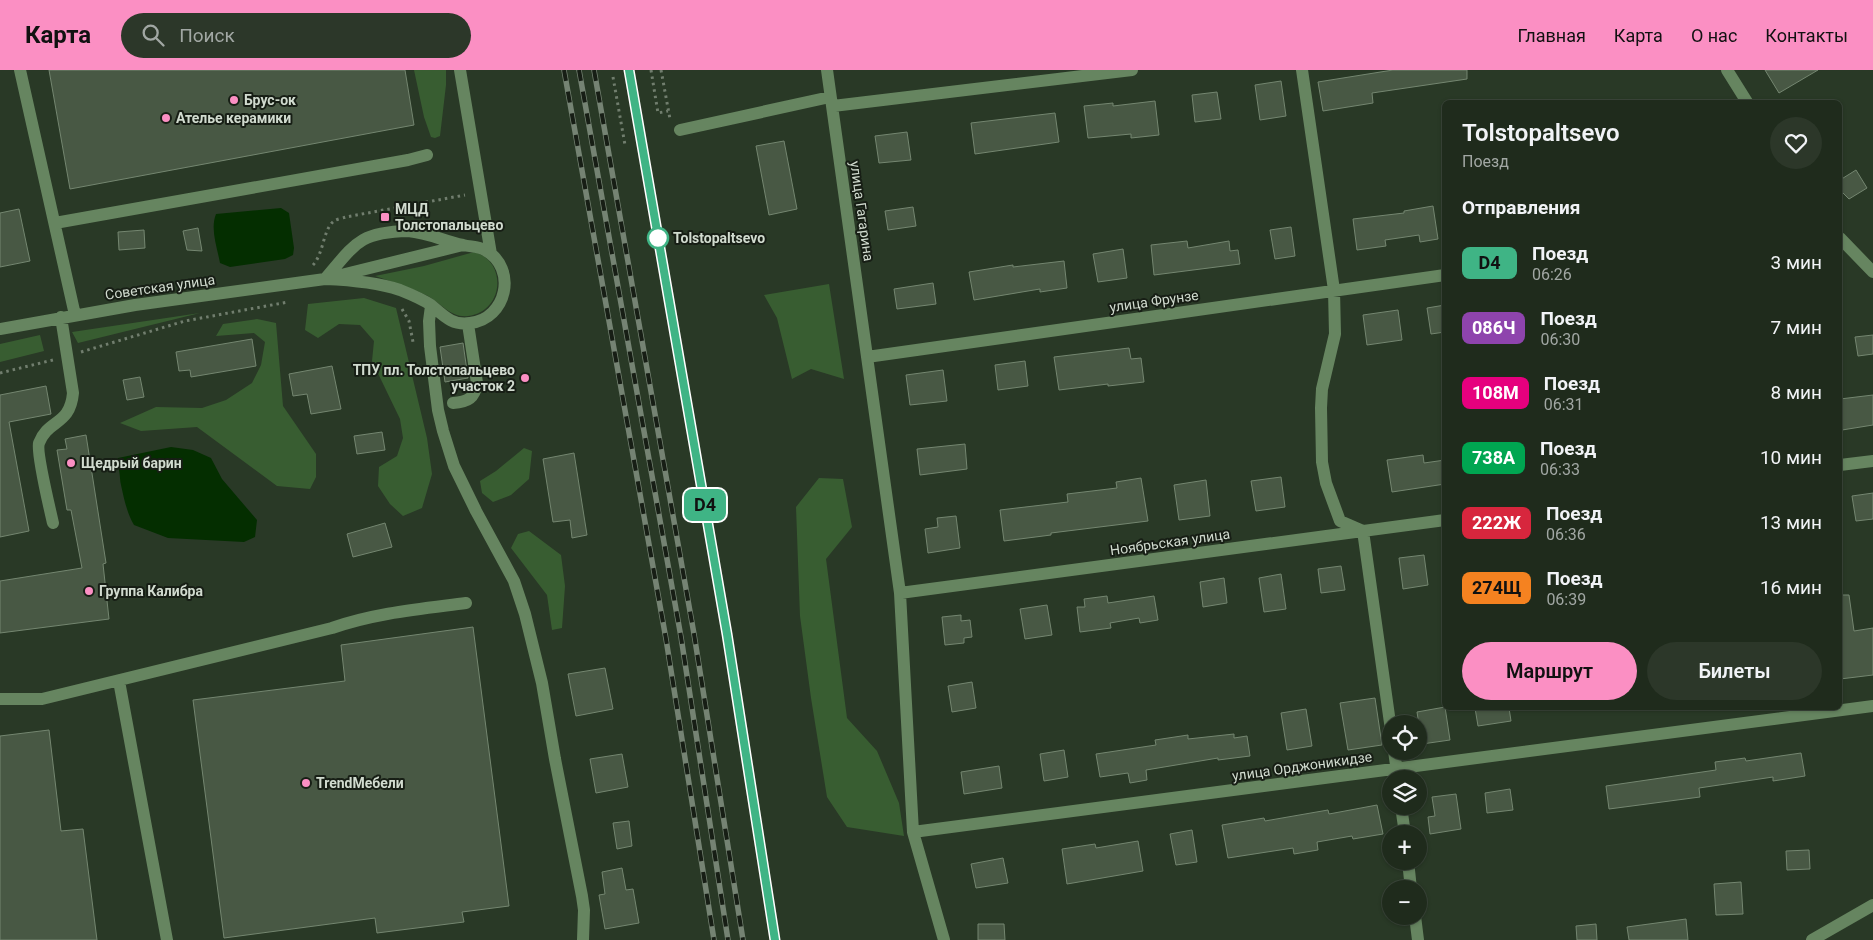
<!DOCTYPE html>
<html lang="ru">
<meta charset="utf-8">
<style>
:root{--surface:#1f2b1c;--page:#2c3729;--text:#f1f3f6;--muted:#a1a7a3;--line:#3c473b;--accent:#fb8fc3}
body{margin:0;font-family:Roboto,sans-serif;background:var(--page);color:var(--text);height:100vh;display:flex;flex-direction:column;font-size:19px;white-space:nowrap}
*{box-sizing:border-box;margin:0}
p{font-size:16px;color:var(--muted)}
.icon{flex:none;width:28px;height:28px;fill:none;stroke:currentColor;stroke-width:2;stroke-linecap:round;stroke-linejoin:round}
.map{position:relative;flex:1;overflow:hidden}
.drawer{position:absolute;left:1442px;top:30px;width:400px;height:610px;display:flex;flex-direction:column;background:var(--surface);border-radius:8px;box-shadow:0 1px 4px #0004,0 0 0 1px var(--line)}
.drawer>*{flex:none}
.badge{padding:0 10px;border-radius:8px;font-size:18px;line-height:32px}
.fabs{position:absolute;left:1382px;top:645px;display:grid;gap:10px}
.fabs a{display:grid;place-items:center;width:45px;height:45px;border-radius:50%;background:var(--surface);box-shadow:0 1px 4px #0004,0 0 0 1px var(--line);font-size:25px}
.map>.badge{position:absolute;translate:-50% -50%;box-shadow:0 0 0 2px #fff}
h2{padding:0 20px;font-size:19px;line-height:45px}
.round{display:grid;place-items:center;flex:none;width:52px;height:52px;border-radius:26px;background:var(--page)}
.head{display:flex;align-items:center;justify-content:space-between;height:85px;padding:0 20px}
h1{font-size:24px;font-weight:600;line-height:38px}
.primary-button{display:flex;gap:10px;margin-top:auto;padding:10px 20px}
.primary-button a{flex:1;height:58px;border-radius:30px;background:var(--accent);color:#111;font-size:20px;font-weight:600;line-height:58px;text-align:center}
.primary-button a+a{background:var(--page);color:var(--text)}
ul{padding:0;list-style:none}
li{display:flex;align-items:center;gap:15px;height:65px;padding:0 20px}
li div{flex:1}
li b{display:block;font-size:19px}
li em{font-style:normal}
li .badge{min-width:55px;font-weight:700;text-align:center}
header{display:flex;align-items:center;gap:30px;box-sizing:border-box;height:70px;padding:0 25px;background:var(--accent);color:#111}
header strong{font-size:24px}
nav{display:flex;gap:28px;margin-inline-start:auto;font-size:18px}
.search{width:350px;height:45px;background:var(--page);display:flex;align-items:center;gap:12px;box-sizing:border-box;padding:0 18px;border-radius:28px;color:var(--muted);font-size:19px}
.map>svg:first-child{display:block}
.green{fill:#385d31}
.water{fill:#042e00}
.building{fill:#485844;stroke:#748670}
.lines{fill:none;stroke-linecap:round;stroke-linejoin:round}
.path{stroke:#717e6e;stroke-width:3;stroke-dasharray:2.5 4;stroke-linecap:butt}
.minor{stroke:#668560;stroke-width:12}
.rail-casing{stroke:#758373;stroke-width:5.5}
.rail{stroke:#171e15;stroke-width:4;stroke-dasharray:11;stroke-linecap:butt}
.line-casing{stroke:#fff;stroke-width:11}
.line{stroke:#3fb485;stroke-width:8}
.poi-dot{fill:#fb8fc3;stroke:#171e15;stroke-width:2}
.stop-dot{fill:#fff;stroke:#3fb485;stroke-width:2.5}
.labels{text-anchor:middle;stroke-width:4;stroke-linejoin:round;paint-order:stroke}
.poi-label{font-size:14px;font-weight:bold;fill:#d1dbcf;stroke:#171e15;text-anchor:start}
.street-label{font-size:14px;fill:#d1dbcf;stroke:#171e15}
.stop-label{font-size:14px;font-weight:bold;fill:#d1dbcf;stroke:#171e15;text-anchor:start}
</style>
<header>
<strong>Карта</strong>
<div class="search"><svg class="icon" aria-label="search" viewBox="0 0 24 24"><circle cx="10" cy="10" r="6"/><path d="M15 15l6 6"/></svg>Поиск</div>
<nav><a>Главная</a><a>Карта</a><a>О нас</a><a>Контакты</a></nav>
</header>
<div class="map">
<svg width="1873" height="870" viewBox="0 0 1873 870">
<rect width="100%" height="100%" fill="#293926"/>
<path class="green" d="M414 0H446V15L440 66 435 68 431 67 424 47Z
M474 182C508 191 504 242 468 246 451 248 442 234 428 226 411 218 393 212 375 206L424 196Z
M829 214 844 309 811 299 792 309 777 248 764 225Z
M364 228 396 238 427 368 432 404 422 438 403 446 390 434 378 416 379 397 397 386 403 368 400 349 372 291 374 271 360 255 339 254 318 268 305 260 308 234Z
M200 243 78 273 72 262Z
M257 249 276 253 283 336 316 384V407L310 419 277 416 197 357 141 361 120 353 156 337 202 338 226 330 252 313 261 295 265 272 254 263 216 266 223 254Z
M40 265 44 281 0 292V274Z
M524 378 532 381 529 409 511 425 493 432 482 423 480 411 496 401Z
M819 408 843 409 852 457 826 489 847 648 877 681 899 733 904 766 847 757 827 727 811 628 800 546 796 437Z
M529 461 561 485 565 516 562 558 552 560 547 525 511 478 518 464Z"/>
<path class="water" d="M281 138 289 143 294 178 293 185 285 189 230 197 220 193C217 177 210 159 216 144Z
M171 377 193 380 211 388 222 409 257 450 255 467 244 472 168 468 134 455C127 443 124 429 121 415 119 406 121 399 115 392L118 388Z"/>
<path class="building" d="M49 0H405L414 55 70 119Z
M1393 0H1467V9L1372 23 1373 33 1323 41 1318 12Z
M1765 0H1818L1779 23Z
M1281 11 1286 46 1260 50 1255 15Z
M1217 22 1221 49 1195 52 1192 25Z
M1155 31 1159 65 1131 68V64L1088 68 1084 36 1113 33V36Z
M1055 43 1059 72 975 84 971 53Z
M907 62 911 90 879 93 875 66Z
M784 71 797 139 769 145 756 76Z
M1856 100 1867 118 1849 129 1840 120V110Z
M1433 136 1438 169 1420 172 1419 165 1385 170 1386 176 1357 180 1353 149 1404 143V141Z
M913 137 916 156 888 160 885 141Z
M19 139 30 191 0 197V143Z
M1291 157 1295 186 1275 189 1270 160Z
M198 158 202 181 187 180 183 161Z
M144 160 145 178 119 180 118 162Z
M1187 171 1188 178 1229 171 1230 181 1238 180 1240 194 1154 205 1151 175Z
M1123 179 1127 208 1098 212 1093 184Z
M1064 191 1067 218 1040 222V219L974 230 969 202 1013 195V197Z
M933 213 936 234 897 239 894 219Z
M1445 235V262L1431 264 1427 238Z
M1398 240 1402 270 1367 275 1363 245Z
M1873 265V284L1858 286 1855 267Z
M252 269 256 296 191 307 190 300 179 301 176 282Z
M463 273 468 308 445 312 440 277Z
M1129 278 1131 289 1141 288 1144 312 1108 316V314L1059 320 1054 287Z
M1025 291 1028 316 998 320 995 295Z
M332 296 341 339 311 344 307 324 293 326 289 304Z
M943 300 947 331 910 335 906 305Z
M140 307 144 327 127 330 123 310Z
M46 316 51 344 9 352 29 461 0 467V325Z
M1873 325V355L1842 360 1840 329Z
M382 362 385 380 357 384 354 366Z
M86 365 106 493 103 494 109 549 0 563V511L82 498 71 440H67L57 380 67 379 65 369Z
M965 374 967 399 920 405 917 379Z
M574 383 587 465 572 468 570 450 553 452 543 389Z
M1423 385 1424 393 1445 390V414L1392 422 1387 390Z
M1281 407 1285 437 1256 441 1251 411Z
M1141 408 1148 451 1051 463V465L1004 471 1000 440 1068 432 1067 424 1117 418 1116 412Z
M1206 410 1210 446 1179 450 1174 415Z
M1873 423V449L1856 451 1852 426Z
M956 446 960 478 928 483 925 459 938 457 937 448Z
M385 453 392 477 353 487 347 464Z
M1424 485 1428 515 1403 519 1399 488Z
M1341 496 1345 520 1321 523 1318 499Z
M1281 504 1286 539 1264 542 1259 508Z
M1224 508 1227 533 1203 537 1200 512Z
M1840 525H1849L1854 561 1873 558V605L1840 609Z
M1107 526 1108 533 1154 526 1158 550 1140 553 1139 548 1110 553 1111 558 1080 562 1077 537H1085L1084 529Z
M1047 535 1052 565 1025 569 1020 539Z
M961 545V551L970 550 972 567 964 568V573L945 575 942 547Z
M473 557 509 836 462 842 464 852 377 863 375 848 224 868 193 630 345 611 341 575Z
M605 598 613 639 576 646 568 604Z
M972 612 976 638 952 642 948 616Z
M1375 628 1382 675 1348 680 1340 633Z
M1445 637 1450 670 1422 674 1417 642Z
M1475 638H1509L1511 651 1478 656Z
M1306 639 1312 676 1287 680 1281 643Z
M49 660 61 761 83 759 97 870H0V666Z
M1234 664V668L1247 666 1250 686 1218 690V688L1146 700 1147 710 1130 713 1128 703 1100 707 1096 684 1156 675 1155 670 1188 665V669Z
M1064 680 1068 707 1044 711 1040 684Z
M1801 683 1805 706 1773 711V707L1699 718 1700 727 1609 739 1606 716 1716 700 1715 692 1745 688 1746 691Z
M622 684 628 717 596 723 590 689Z
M999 696 1002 718 964 724 961 702Z
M1510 719 1513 740 1487 743 1485 723Z
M1456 724 1461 759 1430 764 1428 747 1435 746 1432 727Z
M1377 735 1383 764 1353 769 1352 766 1317 772 1318 780 1294 784 1293 778 1228 788 1222 755 1264 748 1265 751 1328 740 1329 744Z
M629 751 632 776 617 779 613 753Z
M1192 760 1197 792 1176 795 1170 764Z
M1138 771 1143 801 1067 814 1062 779 1095 774 1096 778Z
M1809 780 1810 799 1787 800 1786 781Z
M1003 788 1008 813 976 818 971 794Z
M622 798 626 820 633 819 639 853 605 859 599 825 605 824 602 802Z
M1741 812 1743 844 1716 845 1714 814Z
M1686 849 1688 870H1629L1627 857Z
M978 854H1004L1005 870H978Z
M1596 854 1597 870H1577L1576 856Z"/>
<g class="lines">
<path class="path" d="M651 0 658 43 668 41
M661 0 670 49
M613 7 625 75
M313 195C324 183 323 159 334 151 337 149 343 148 346 147L465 125
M402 239 409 251 413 272
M81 282 185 251 288 232
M0 303 53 290"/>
<path class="minor" d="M20 0 75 245
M460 0 491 184
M827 0 900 523 913 762 944 870
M1302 0 1334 220 1335 264 1322 319 1321 338 1322 392 1326 413 1340 451 1363 461 1391 660
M1727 0 1747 32
M833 36 1132 0
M680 60 830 27
M55 153 408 90 427 85
M408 161C430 163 443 171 463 175 471 177 478 176 485 180 518 198 507 249 470 253 452 256 443 245 431 235 422 229 410 224 400 220 376 212 350 210 325 209 355 174 359 162 408 161Z
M1840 168 1873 202
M431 236 429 251 430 276 438 340 443 361 454 396 476 441 514 511 525 544 542 613 555 689 582 826 584 840 583 870
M0 259 135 235 325 209 463 175
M867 287 1445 205
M453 333C468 332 475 328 477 313L468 254
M1840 395 1873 391
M53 453C50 440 36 381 39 373 48 349 70 356 73 323L61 247
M900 523 1445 450
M119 611 167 870
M0 629H42L332 558C375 543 420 539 466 533
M1394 681 1398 709
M1401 736 1405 764
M913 762 1873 636
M1408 791 1411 819
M1415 846 1418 870
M1812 870 1873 835"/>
<g class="rail-casing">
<path id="rail" d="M564 0 666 569 714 870
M579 0 681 567 728 870
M594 0 694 564 743 870
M629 0 727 563 775 870"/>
</g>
<use href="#rail" class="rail"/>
</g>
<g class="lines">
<g class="line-casing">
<path id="line" d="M629 0 727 564 775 870"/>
</g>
<use href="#line" class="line"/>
</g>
<g class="poi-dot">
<circle cx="234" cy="30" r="5"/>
<circle cx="166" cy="48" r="5"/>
<rect x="380" y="142" width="10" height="10" rx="2.5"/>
<circle cx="525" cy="308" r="5"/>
<circle cx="71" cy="393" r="5"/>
<circle cx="89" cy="521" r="5"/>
<circle cx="306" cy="713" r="5"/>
</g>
<circle class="stop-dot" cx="658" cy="168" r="10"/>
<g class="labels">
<g class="poi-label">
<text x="244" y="35">Брус-ок</text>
<text x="176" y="53">Ателье керамики</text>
<text x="395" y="144">МЦД<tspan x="395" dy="16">Толстопальцево</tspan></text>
<text x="515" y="305" text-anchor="end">ТПУ пл. Толстопальцево<tspan x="515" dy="16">участок 2</tspan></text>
<text x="81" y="398">Щедрый барин</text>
<text x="99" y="526">Группа Калибра</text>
<text x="316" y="718">TrendМебели</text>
</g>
<g class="street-label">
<text transform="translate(862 141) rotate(82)" y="5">улица Гагарина</text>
<text transform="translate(160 217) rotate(-8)" y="5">Советская улица</text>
<text transform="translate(1154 231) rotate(-8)" y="5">улица Фрунзе</text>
<text transform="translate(1170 472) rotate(-8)" y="5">Ноябрьская улица</text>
<text transform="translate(1302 696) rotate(-8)" y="5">улица Орджоникидзе</text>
</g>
<g class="stop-label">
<text x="673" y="173">Tolstopaltsevo</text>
</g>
</g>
</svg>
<div class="fabs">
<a><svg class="icon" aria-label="locate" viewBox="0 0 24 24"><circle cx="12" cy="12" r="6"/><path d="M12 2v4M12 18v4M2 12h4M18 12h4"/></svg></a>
<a><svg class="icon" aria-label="layers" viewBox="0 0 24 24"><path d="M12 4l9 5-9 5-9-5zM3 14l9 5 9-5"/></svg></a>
<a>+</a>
<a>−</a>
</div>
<b class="badge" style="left:705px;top:435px;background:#3fb485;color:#111">D4</b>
<section class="drawer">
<div class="head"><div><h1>Tolstopaltsevo</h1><p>Поезд</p></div><a class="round"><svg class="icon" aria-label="heart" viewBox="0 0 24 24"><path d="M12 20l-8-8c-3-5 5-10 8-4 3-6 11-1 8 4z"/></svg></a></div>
<h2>Отправления</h2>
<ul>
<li><span class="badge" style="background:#3fb485;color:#111">D4</span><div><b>Поезд</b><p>06:26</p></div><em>3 мин</em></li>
<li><span class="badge" style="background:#8e44ad;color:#fff">086Ч</span><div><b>Поезд</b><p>06:30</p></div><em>7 мин</em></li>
<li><span class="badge" style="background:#e6007e;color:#fff">108М</span><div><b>Поезд</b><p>06:31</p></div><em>8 мин</em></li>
<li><span class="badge" style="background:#00a651;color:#fff">738А</span><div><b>Поезд</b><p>06:33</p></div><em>10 мин</em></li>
<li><span class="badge" style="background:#d7263d;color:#fff">222Ж</span><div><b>Поезд</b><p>06:36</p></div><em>13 мин</em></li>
<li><span class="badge" style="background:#f58220;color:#111">274Щ</span><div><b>Поезд</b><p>06:39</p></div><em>16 мин</em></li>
</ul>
<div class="primary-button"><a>Маршрут</a><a>Билеты</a></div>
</section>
</div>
